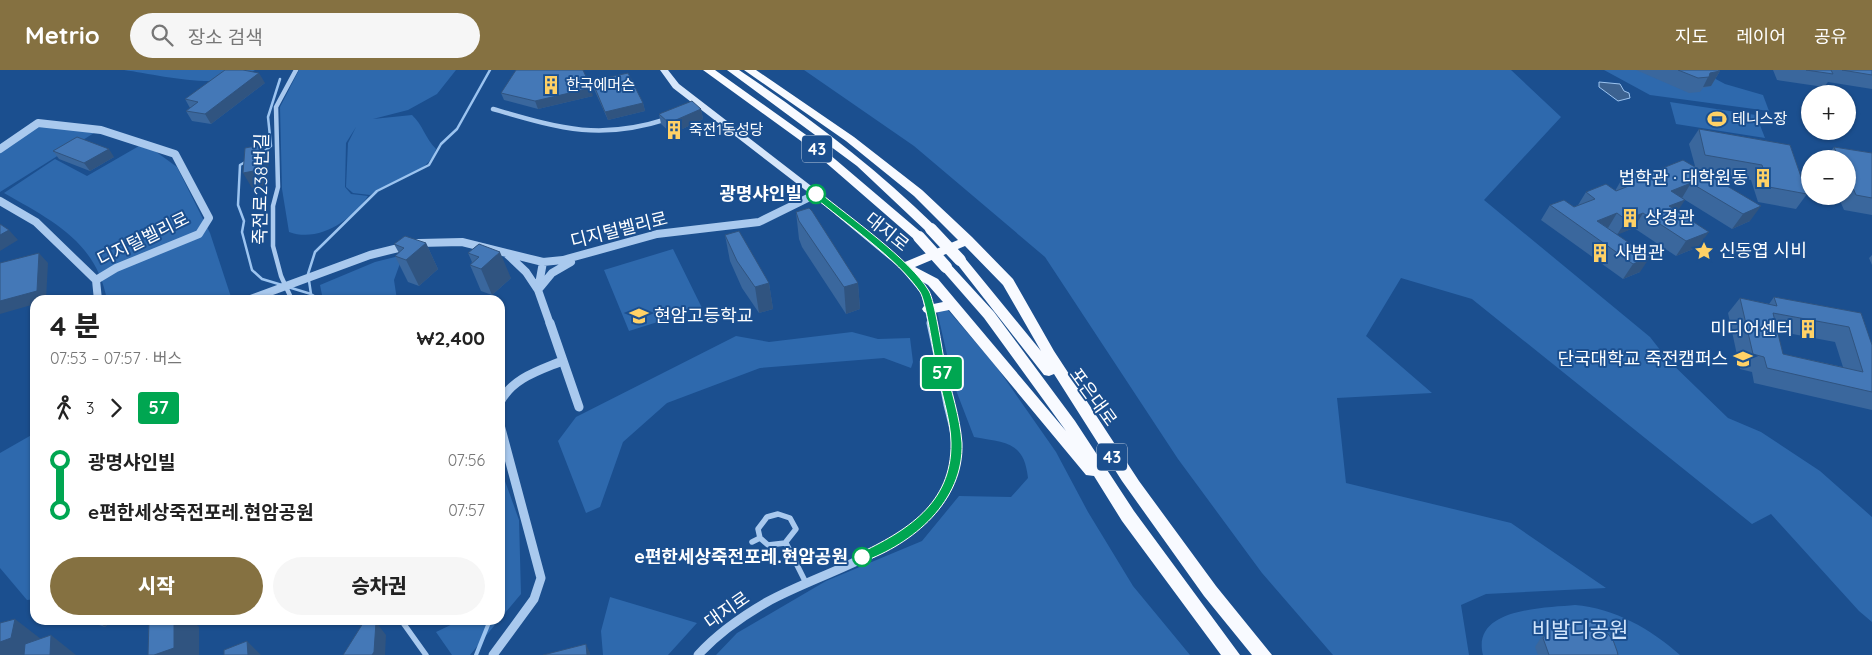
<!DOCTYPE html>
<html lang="ko">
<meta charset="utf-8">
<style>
:root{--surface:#fff;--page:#f6f6f6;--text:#222;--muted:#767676;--accent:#857141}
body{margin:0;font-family:Quicksand,"Noto Sans KR",sans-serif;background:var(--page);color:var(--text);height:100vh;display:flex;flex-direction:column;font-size:19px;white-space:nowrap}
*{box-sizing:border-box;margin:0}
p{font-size:16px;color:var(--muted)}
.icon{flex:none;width:28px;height:28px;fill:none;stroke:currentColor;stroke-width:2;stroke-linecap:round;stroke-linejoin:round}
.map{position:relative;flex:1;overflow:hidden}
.sheet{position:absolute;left:30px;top:225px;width:475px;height:330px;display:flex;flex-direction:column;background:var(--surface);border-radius:15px;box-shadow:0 1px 4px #0004}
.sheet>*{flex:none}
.badge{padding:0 10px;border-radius:4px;font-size:18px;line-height:32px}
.fabs{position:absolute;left:1801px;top:15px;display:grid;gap:10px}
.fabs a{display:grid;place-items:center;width:55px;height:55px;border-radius:50%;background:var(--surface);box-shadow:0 1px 4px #0004;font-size:25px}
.map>.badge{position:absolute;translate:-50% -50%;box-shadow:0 0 0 2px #fff}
.legs{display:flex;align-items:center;gap:8px;height:55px;padding:0 20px;font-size:16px}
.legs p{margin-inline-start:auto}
.head{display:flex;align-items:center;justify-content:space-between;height:85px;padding:0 20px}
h1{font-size:28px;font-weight:800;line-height:38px}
.button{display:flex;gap:10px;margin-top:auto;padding:10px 20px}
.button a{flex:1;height:58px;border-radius:30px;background:var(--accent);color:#fff;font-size:20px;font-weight:800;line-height:58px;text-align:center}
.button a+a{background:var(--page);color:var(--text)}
ul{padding:0 20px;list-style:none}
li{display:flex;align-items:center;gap:18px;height:50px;font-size:19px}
li i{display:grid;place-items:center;width:8px;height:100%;margin:0 6px;background:currentColor}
li i::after{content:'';width:12px;height:12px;margin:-6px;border:4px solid;border-radius:50%;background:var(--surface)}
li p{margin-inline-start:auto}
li:first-child i{background:linear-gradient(#0000 50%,currentColor 0)}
li:last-child i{background:linear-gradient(currentColor 50%,#0000 0)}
header{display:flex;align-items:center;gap:30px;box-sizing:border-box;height:70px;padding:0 25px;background:var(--accent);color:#fff}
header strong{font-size:24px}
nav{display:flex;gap:28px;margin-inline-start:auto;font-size:18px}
.search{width:350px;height:45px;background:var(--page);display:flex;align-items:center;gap:12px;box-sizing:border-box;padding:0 18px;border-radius:28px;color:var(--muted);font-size:19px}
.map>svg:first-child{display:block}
.green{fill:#2e69ad}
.water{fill:#3c6290;stroke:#9cc4f0}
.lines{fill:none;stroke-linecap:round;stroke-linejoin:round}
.stream-far1{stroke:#9cc4f0;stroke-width:2.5}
.stream{stroke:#9cc4f0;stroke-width:4}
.minor-far1{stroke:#a9c9ee;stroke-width:4.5}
.minor{stroke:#a9c9ee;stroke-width:5.5}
.tertiary-far1{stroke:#a9c9ee;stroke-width:8}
.tertiary{stroke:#a9c9ee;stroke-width:9}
.secondary{fill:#d6e6fa;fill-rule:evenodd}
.trunk{fill:#f8faff;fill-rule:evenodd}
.trunk-bridge{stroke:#f8faff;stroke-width:12}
.wall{fill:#3a679d;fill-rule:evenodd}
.shaded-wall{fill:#305480}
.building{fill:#4478b7;stroke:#305480;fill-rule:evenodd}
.line-1{fill:#00a651;stroke:#fff}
.stop-1-dot{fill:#fff;stroke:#00a651;stroke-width:2.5}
.labels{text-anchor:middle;stroke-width:4;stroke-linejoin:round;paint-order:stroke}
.far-poi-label{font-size:15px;fill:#fff;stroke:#1b4f8f;text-anchor:start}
.shield{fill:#1b4f8f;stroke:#bbcadd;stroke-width:1}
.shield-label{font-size:16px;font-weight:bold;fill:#fff}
.poi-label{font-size:18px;fill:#fff;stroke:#1b4f8f;text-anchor:start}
.street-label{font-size:18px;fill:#fff;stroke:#1b4f8f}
.stop-label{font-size:18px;font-weight:bold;fill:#fff;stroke:#1b4f8f;text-anchor:end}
.near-park-label{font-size:21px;fill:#cfe3fa;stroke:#1b4f8f}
</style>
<header>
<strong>Metrio</strong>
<div class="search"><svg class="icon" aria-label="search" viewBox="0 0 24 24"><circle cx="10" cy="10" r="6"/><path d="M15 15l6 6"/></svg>장소 검색</div>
<nav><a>지도</a><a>레이어</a><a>공유</a></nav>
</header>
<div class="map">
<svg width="1872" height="585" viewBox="0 0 1872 585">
<rect width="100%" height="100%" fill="#1b4f8f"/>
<path class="green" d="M124 0H255C224 22 160 5 124 0Z
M299 0H456L437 24 408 40 373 49 412 45C423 55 425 68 436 79 429 105 390 110 370 125L353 123 346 117 348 73 356 57 346 73 345 117 351 124 368 126C352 150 319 173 289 162L282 119 280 37Z
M804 0H1511L1561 47 1484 130 1650 267 1668 290 1728 348 1761 362 1820 401 1872 447V552L1859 541 1771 444 1752 454 1472 229 1401 208 1366 266 1432 323 1337 328 1346 413 1511 453 1606 518 1486 524 1461 535 1469 585H1333L1262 503 1178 389 1045 187 914 76Z
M1604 0H1699L1725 14 1763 25 1769 41 1650 25Z
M1670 32 1756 45 1765 68 1676 54Z
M48 56 94 63 0 122V82L37 57Z
M139 76 155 81 177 97 210 163 231 227 223 230H107C96 171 51 150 4 123L55 89 87 106Z
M673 179 702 238 629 261 604 200Z
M403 185 394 210 397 230H331L322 225 320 215 375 192Z
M947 239 996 296 1056 382 1088 442 1133 516 1190 585H716L737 563 826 511 922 471 959 426 1011 427 1028 408C1024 371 1006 373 974 367L954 315 937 241Z
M852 262 878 269 910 268 913 292 911 298 884 288 760 298 667 333 623 372 600 437 586 443 558 371 576 347 736 266 769 272Z
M35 363V529L27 530 0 498V383Z
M500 397 519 450 521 524 500 549Z
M610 527 697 553 668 585H603L601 561Z
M1575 535C1614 538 1651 559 1680 585H1483C1471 538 1544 538 1575 535Z
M461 550H499L470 585H452L436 562Z"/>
<path class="water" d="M1599 12 1620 14 1624 21 1629 23 1630 28 1618 31 1599 17Z"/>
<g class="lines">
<path class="stream-far1" d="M261 84 271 76 268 47 280 9
M247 91 240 95 238 135 244 151 242 162 252 200 262 209 282 215
M288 217 311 224 320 230
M311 224 308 204 315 182 377 121 429 95 441 74 457 59 490 0"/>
<path class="stream" d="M476 585 490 550"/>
<path class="minor-far1" d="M493 39C559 58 599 71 667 49
M292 230 281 206 273 176V136L278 117 276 37 296 0"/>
<path class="minor" d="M778 444 790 448 796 459 785 473 768 475 760 468 758 459 767 447Z
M752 472 760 468
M786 473 806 513
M401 550 426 585"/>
<path class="tertiary-far1" d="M0 79 38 53 101 60 175 84 209 148 199 164 116 198 96 210
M0 131 36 152 96 210 98 230
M507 184 526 202 538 220 552 203 571 192
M543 192 538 220 550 254
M904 197 925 222 932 254
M248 230 370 185 419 173 462 172 543 192 563 190 657 164 759 152 816 124"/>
<path class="tertiary" d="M550 253 579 337
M500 332C513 308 538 301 562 291
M493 585 534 529 541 508 500 355
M698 585C718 563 741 547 767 532 833 495 963 469 956 372 955 360 951 347 948 335 943 308 937 280 931 253"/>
<path class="secondary" d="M660 0H668L679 14 819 122 907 195 909 197 907 199H901L813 126 673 18Z"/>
<path class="trunk" d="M703 0H715L809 67 923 164 925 167 923 170H915L801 71Z
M727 0H739C809 47 875 97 935 156L937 159 935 162H927L857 96Z
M744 0H756L854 67 922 120 972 167 1013 209 1054 281 1139 411 1216 516 1272 585H1252L1204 526 1122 411 1054 304 1049 306 1044 305 954 190 956 187H964L1041 281 1003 215 965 176 915 197 938 209 1066 361 984 248 942 200 940 197 942 194H950L994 242 1075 351 1134 441 1240 585H1221L1122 451 1094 406 1086 405 949 240 929 244 924 242 922 239 924 236 943 232 928 215 898 197 900 194 958 170 914 126 846 71Z"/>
<path class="trunk-bridge" d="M931 159 960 190
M919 167 946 197"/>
</g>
<path class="wall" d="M1636 0H1718L1720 1 1711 16 1703 18 1700 22 1689 23Z
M1773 0H1872V19L1828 12 1824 17 1777 10Z
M592 11 643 33 645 41 608 50 594 19Z
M265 13 211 54 192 51 186 41 190 38 185 29Z
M501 23 593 26 538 39 504 30Z
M701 39 703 49 672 64 661 54 659 44Z
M1699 59 1790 75 1807 124 1796 139 1758 132 1751 110 1701 100 1750 151 1732 159 1682 128 1677 142 1698 177 1676 186 1634 158 1617 164 1640 202 1623 209 1541 150 1550 135 1574 137 1578 135 1586 122 1615 121 1623 107 1645 105 1695 96 1689 74Z
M1834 77 1872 83V145L1844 140 1838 126H1848V89H1825Z
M53 81 114 87 90 101 59 89Z
M796 142 858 213 860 239 846 244 802 177 799 169Z
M725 165 769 213 773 239 759 243 742 218 730 191Z
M426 173 438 199 419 216 408 212 395 186 399 183 394 174Z
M479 174 511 208 492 225 481 221 470 195 472 192 468 183Z
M1872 185V195L1869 188Z
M1774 227 1861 243 1872 322V340L1754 313 1752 302 1740 299 1728 243 1740 228 1769 234ZM1777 261 1835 272 1843 297 1783 284Z
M84 550H112L105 557Z
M1554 552 1618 585H1538L1535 577 1545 561Z"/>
<path class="shaded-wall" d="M1720 1 1711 16 1703 17 1710 3Z
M259 3 265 13 211 54 205 44Z
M591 18 593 26 538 39 535 31Z
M643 33 645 41 608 50 605 42Z
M701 39 703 49 672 64 669 53Z
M261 75 269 89 267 115 252 118 243 103Z
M109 79 114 87 90 101 84 93Z
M1691 113 1682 128 1671 121Z
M1685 130 1675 145 1669 136Z
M1761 136 1750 151 1732 159 1743 144Z
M1617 143 1608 158 1597 151Z
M1643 143 1634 158 1617 165 1626 150Z
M9 160 18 170 0 181V165Z
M1709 162 1698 177 1676 186 1686 171Z
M426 173 438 199 419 216 406 190Z
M500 182 511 208 492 225 481 199Z
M39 183 48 193 46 230H35V234L0 244V231Z
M1650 187 1640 202 1623 209 1633 194Z
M769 213 773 239 759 243 755 217Z
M858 213 860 239 846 244 844 217Z
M15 549 50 576 49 585H0V572Z
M96 550H112L105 557Z
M174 550H192L199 557V585H154Z
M376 552 386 565 385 585H372Z
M51 565 76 585H50Z
M247 571 261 585H248Z
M586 574 590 583V585H587Z"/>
<path class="building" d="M225 0H243L259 3 205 44 186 41 198 32 185 29Z
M516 0H583L591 18 535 31 501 23Z
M1678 0H1718L1720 1 1710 3 1709 7 1698 8Z
M1806 0H1831L1833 4Z
M1842 0H1872V5Z
M628 3 643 33 605 42 592 11Z
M692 31 701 39 669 53 659 44Z
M1699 59 1790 75 1807 124 1769 117 1762 95 1705 85Z
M77 67 109 79 84 93 53 81Z
M261 75 259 100 243 103 245 78Z
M1834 77 1872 83V128L1856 125 1848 107V89H1839Z
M1683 90 1761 136 1743 144 1691 113 1671 121 1685 130 1669 136 1709 162 1686 171 1643 143 1626 150 1617 143 1597 151 1650 187 1633 194 1550 135 1564 130 1574 137 1595 129 1586 122 1606 114 1616 121 1634 114 1623 107 1639 101 1645 105Z
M809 138 812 141 858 213 844 217 799 151 796 142Z
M0 154 9 160 0 165Z
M739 161 769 213 755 217 737 191 725 165Z
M405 166 426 173 406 190 395 186 404 178 394 174Z
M479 174 500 182 481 199 470 195 479 187 468 183Z
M39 183 37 221 0 231V193Z
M1774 227 1861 243 1872 275V322L1767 298 1764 287 1753 284 1740 228 1777 236ZM1773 243 1849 257 1863 302 1783 284Z
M15 549 11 568 0 572V553Z
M149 550H174V578L154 585H148Z
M365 550 376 552 374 582 372 585H343Z
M1554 552H1593L1604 559 1613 570 1617 581 1618 585H1549L1543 568Z
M51 565 50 585H24L25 574Z
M247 571 248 585H224V580Z
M586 574 587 585H543Z"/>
<path class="line-1" d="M813 122H819C849 147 910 189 929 221 935 232 942 279 945 295 951 320 960 347 962 373 964 431 913 474 862 492L857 487 858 484C906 461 952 434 951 373 951 350 940 319 936 295 933 281 926 231 920 222 898 189 844 152 813 126Z"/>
<defs>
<g id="building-bare" transform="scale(1.5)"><path d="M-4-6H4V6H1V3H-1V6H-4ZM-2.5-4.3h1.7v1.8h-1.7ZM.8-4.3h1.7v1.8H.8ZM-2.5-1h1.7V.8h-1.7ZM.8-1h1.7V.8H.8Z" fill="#ffd166" stroke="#1b4f8f" stroke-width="2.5" paint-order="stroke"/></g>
<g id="stadium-bare" transform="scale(1.5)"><path d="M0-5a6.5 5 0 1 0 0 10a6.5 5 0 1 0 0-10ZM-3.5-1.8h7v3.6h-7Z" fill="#ffd166" stroke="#1b4f8f" stroke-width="2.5" paint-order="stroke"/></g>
<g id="sight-bare" transform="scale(1.5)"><path d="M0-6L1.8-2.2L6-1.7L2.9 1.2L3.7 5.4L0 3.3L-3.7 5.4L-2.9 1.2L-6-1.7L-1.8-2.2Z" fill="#ffd166" stroke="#1b4f8f" stroke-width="2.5" paint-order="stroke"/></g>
<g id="school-bare" transform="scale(1.5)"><path d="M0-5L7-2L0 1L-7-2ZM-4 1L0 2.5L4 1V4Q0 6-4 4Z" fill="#ffd166" stroke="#1b4f8f" stroke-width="2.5" paint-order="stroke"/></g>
<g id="university-bare" transform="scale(1.5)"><path d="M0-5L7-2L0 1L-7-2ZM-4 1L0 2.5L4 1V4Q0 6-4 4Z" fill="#ffd166" stroke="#1b4f8f" stroke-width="2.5" paint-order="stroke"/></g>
</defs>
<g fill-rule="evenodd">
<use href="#building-bare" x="551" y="15"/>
<use href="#stadium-bare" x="1717" y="49"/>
<use href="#building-bare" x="674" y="60"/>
<use href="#building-bare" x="1763" y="108"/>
<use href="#building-bare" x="1630" y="148"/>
<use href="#sight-bare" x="1704" y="181"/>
<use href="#building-bare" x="1600" y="183"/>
<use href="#school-bare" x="639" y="246"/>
<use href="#building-bare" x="1808" y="259"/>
<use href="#university-bare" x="1743" y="289"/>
</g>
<g class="stop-1-dot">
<circle cx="816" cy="124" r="9"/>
<circle cx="862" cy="487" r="9"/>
</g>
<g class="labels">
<g class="far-poi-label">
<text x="566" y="20">한국에머슨</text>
<text x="1732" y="54">테니스장</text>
<text x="689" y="65">죽전1동성당</text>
</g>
<g class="shield">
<rect x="802" y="65.5" width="30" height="27" rx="4"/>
<rect x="1097" y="373.5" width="30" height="27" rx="4"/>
</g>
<g class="shield-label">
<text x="817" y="85">43</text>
<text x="1112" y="393">43</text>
</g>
<g class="poi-label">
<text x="1748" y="114" text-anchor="end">법학관 · 대학원동</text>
<text x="1645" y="154">상경관</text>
<text x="1719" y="187">신동엽 시비</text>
<text x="1615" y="189">사범관</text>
<text x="654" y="252">현암고등학교</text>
<text x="1793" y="265" text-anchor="end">미디어센터</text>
<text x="1728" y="295" text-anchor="end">단국대학교 죽전캠퍼스</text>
</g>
<g class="street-label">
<text transform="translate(261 119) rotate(-89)" y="6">죽전로238번길</text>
<text transform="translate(619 160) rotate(-14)" y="6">디지털벨리로</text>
<text transform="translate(887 162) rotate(39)" y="6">대지로</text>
<text transform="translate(143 169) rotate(-26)" y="6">디지털벨리로</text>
<text transform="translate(1093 327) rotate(54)" y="6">포은대로</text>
<text transform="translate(727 540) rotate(-35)" y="6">대지로</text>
</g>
<g class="stop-label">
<text x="802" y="130">광명샤인빌</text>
<text x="848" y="493">e편한세상죽전포레.현암공원</text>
</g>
<g class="near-park-label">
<text x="1580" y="567">비발디공원</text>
</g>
</g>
</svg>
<div class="fabs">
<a>+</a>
<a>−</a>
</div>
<b class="badge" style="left:942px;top:303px;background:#00a651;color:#fff">57</b>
<section class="sheet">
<div class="head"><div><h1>4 분</h1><p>07:53 – 07:57 · 버스</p></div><b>₩2,400</b></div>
<div class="legs"><svg class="icon" aria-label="walk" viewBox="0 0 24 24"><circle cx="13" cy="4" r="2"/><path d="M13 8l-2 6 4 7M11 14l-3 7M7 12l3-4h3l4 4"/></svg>3<svg class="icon" aria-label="forward" viewBox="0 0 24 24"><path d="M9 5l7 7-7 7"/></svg><b class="badge" style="background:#00a651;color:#fff">57</b></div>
<ul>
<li><i style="color:#00a651"></i><b>광명샤인빌</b><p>07:56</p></li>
<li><i style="color:#00a651"></i><b>e편한세상죽전포레.현암공원</b><p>07:57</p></li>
</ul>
<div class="button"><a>시작</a><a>승차권</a></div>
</section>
</div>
